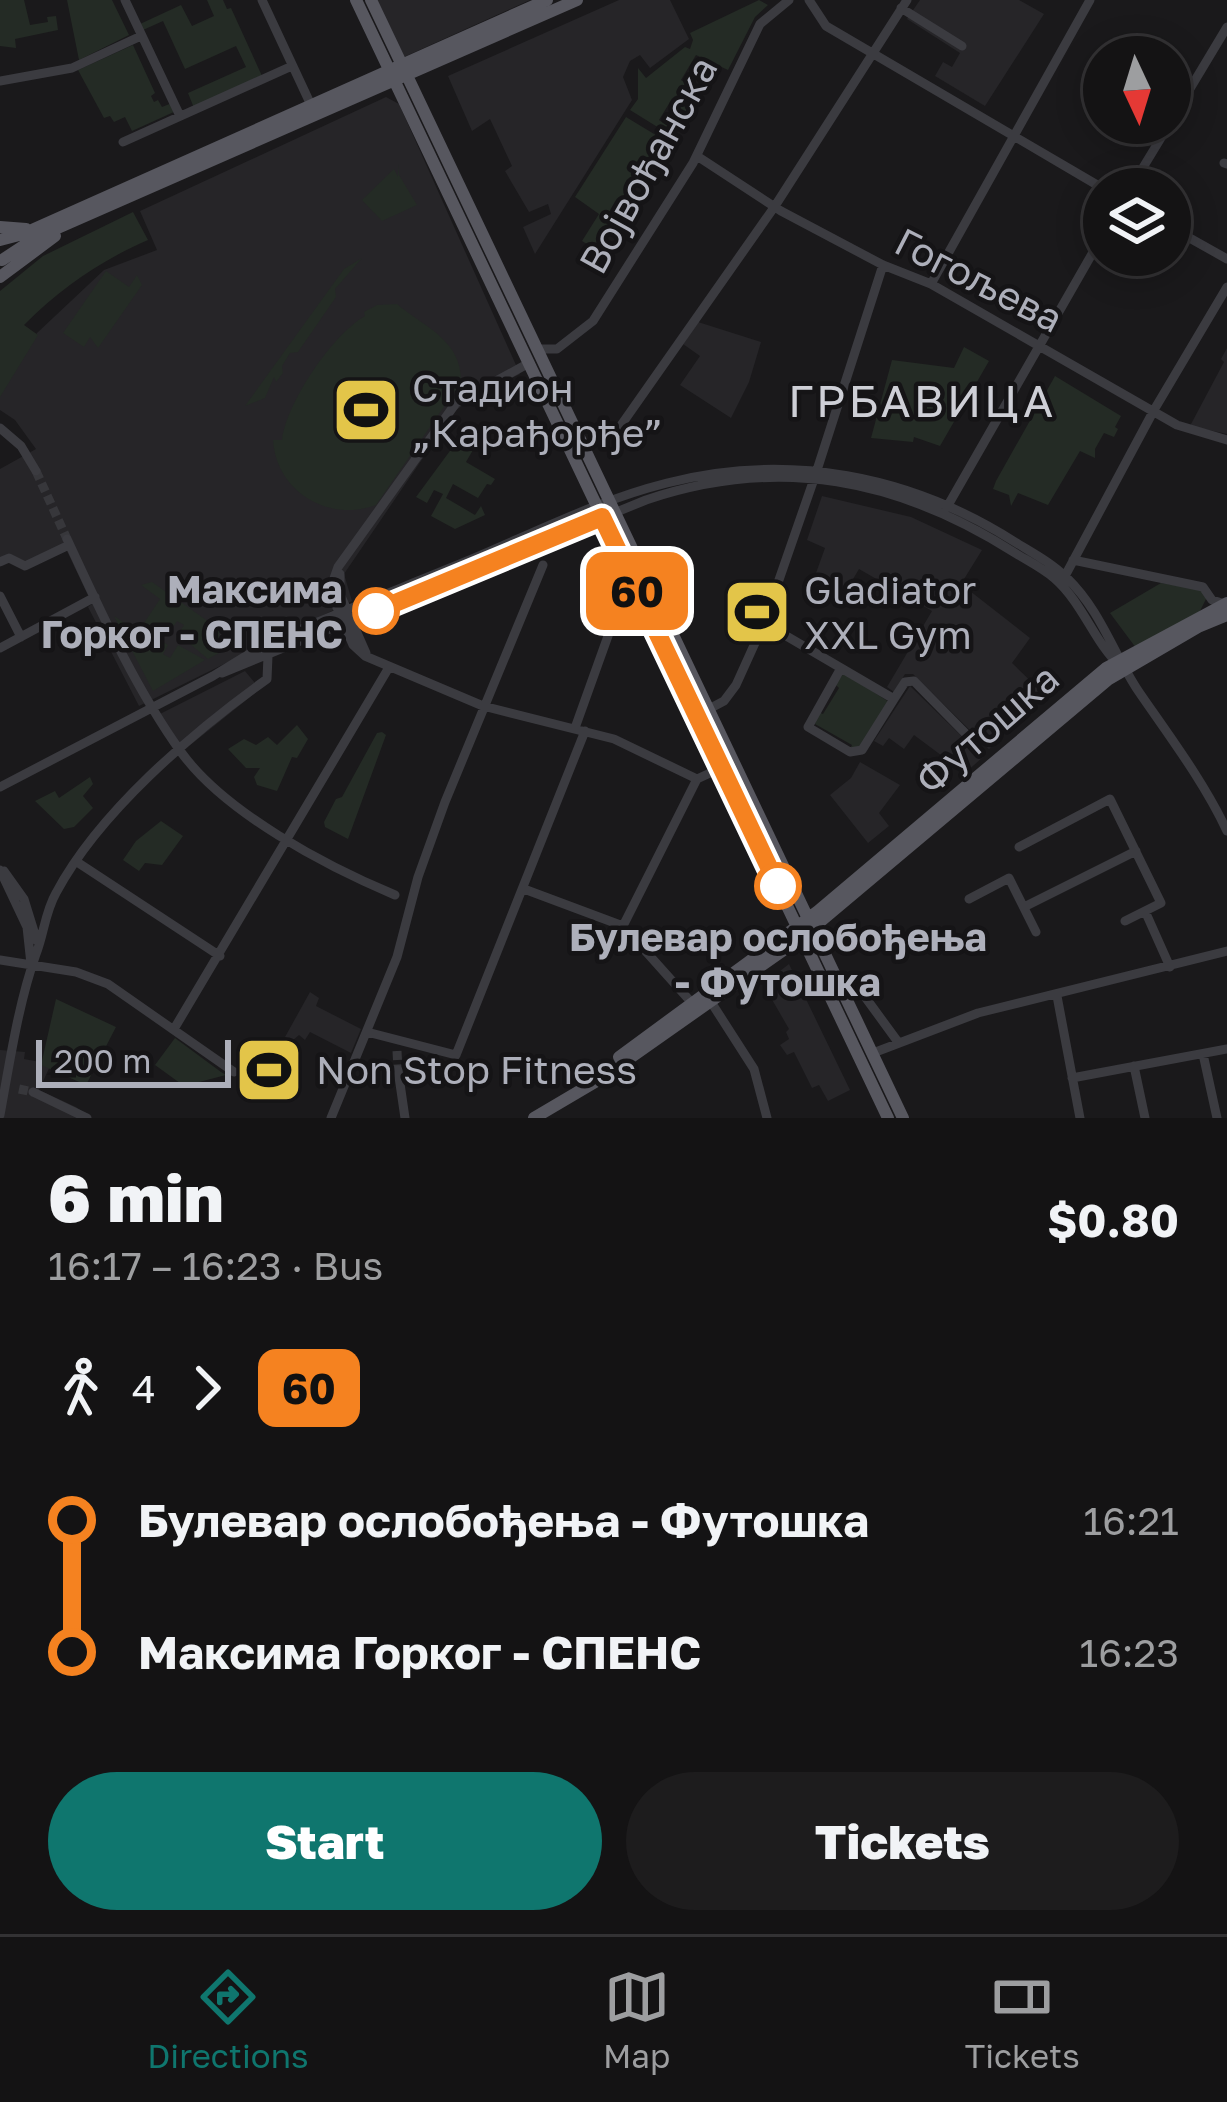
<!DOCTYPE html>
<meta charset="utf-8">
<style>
:root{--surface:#141314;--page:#1d1c1d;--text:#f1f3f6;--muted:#9d9ea0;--line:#333234;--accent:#0f766e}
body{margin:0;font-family:"Golos Text",sans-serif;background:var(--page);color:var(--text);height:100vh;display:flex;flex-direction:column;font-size:45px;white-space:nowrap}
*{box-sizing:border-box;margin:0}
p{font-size:39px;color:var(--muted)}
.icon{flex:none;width:66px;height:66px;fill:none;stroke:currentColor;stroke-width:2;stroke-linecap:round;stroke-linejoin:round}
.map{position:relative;height:1118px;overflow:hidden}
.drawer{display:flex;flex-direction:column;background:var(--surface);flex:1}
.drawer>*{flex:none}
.badge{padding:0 24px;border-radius:18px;font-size:42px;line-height:78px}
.needle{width:78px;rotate:176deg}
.buttons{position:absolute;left:1083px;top:36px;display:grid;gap:24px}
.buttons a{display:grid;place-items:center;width:108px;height:108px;border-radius:50%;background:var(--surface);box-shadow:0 6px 30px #0003,0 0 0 3px var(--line);font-size:60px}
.scale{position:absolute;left:36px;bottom:30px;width:195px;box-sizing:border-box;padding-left:12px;border:6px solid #adafba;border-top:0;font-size:33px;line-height:42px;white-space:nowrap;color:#adafba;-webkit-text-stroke:9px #151416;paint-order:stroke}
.map>.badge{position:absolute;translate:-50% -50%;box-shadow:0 0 0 6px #fff}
.legs{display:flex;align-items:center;gap:18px;height:132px;padding:0 48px;font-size:39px}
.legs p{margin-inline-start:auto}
.head{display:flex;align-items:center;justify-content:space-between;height:204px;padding:0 48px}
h1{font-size:66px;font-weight:800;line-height:90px}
.cta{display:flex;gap:24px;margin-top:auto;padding:24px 48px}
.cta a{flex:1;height:138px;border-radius:72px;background:var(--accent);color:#fff;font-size:48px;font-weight:800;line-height:138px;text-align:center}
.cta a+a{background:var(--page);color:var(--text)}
ul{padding:0 48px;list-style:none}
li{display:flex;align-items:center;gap:42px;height:132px;font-size:45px}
li i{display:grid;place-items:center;width:18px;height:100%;margin:0 15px;background:currentColor}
li i::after{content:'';width:30px;height:30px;margin:-15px;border:9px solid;border-radius:50%;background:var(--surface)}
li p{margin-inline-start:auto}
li:first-child i{background:linear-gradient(#0000 50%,currentColor 0)}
li:last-child i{background:linear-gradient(currentColor 50%,#0000 0)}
.menu{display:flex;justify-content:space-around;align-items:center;height:168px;border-top:3px solid var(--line);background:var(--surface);font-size:33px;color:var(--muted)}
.menu a{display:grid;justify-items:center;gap:6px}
.menu .selected{color:var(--accent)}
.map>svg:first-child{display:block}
.built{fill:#262528}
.green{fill:#242b25}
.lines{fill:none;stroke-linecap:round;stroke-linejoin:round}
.minor-tunnel{stroke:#37373b;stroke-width:9;stroke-dasharray:9 4.5;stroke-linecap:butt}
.minor{stroke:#3b3b40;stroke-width:9}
.major{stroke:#57575f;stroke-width:12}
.line-1-casing{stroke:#fff;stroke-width:27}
.line-1{stroke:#f58220;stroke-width:18}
.stop-1-dot{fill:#fff;stroke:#f58220;stroke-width:6}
.labels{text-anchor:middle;stroke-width:9;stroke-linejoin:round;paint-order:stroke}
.street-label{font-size:39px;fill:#adafba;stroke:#151416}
.poi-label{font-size:39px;fill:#adafba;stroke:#151416;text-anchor:start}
.stop-label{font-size:39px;font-weight:bold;fill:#adafba;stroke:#151416;text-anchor:end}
.quarter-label{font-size:45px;letter-spacing:3px;fill:#cecfd6;stroke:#151416}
</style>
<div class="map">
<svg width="1227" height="1118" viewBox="0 0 1227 1118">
<rect width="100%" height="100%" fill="#1a191b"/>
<path class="built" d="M377 0H530L404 57Z
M619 0H670L689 39 650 68 640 55 630 61 623 77 632 100 535 254 523 227 551 214 548 204 529 212 505 171 512 166 490 119 472 131 448 76Z
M920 0H1019L1044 14 985 106 935 76 943 62 952 67 960 53 907 19Z
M386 97 399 104 520 374 476 395 455 411 344 574 352 601 139 706 88 607 92 604 66 549 22 569 10 561 0 566V469L36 449 15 420 0 410V395L37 333 104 270 157 250 140 211Z
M698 322 761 342 749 382 731 418 680 385 700 356 683 344Z
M1227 348V434L1190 426 1224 362 1221 359Z
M822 496 911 517 982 550 961 584 1030 638 1012 663 1044 694 989 749 913 674H905L894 692 887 687 932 611 859 569 846 591 816 573 825 548 807 540Z
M245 671 260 689 178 755 154 717Z
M910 686 983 757 965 773 914 735 904 749 889 738 883 746 874 741Z
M860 762 900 785 879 813 889 826 868 843 830 795 851 778Z
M789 964 850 1090 828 1101 819 1085 812 1088 794 1052 787 1055 780 1045 789 1039 786 1032 789 1029 763 984Z
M310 992 319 998 316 1006 361 1029 351 1053 310 1032 305 1040 299 1035 292 1041 285 1037Z
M0 1050 25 1052 24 1059 51 1064 39 1090 76 1107 91 1118H0Z"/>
<path class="green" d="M0 0H24L30 25 48 22 47 17 56 16 58 30 15 39 16 48 0 46Z
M67 0H112L129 35 79 60Z
M207 0H223L227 9 231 8 262 76 194 108 188 93 246 67 236 46 185 69 163 21 143 30 140 24 181 5 192 26 214 16Z
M759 0 768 5 755 17 728 70 696 55 681 80 699 92 687 112 670 102 659 120 675 131 672 136 630 110 638 99V68L646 78 685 47 690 49 693 40 690 33Z
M133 45 155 93 151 96 154 102 158 100 162 107 172 103 176 111 132 131 125 117 114 122 110 116 104 118 78 70Z
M626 117 664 140 595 249 582 241 599 214 575 197Z
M398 164 399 175 417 205 382 221 362 200 394 169 398 177Z
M133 212 148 240C100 261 62 287 24 325L38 335 0 397V291L43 256Z
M362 258 335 289 336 297 298 352 290 353 282 366 283 373 276 382 274 377 265 398 245 406 344 269Z
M106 271 129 287 137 275 142 285 98 348 90 337 84 347 63 333Z
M397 304C422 326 462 339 461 382L376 505C328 523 276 491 273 440H282C287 402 332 335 365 316L364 312 377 305Z
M964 347 989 361 940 446 914 437 913 442 871 438 892 360 954 368Z
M1055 376 1121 416 1115 427 1118 429 1114 437 1104 433 1095 449V458L1080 451 1048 505 1018 493 1011 506 1009 495 993 489 996 481Z
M469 425 484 431 466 462 495 479 491 485 487 484 478 498 453 484 446 498 475 515 481 506 485 515 455 529 431 516 443 494 434 490 427 503 416 497Z
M152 582 219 629V653L208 659 178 634 184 625 177 621 168 635 158 630 154 637 168 645 163 654 170 658 178 645 205 660 153 691 114 616 138 632 160 599 141 585Z
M1161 583 1201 589 1207 597 1199 613 1136 648 1110 613Z
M844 673 889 702 861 747 850 749 852 745 815 724 818 712 823 714 839 688 835 684Z
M297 725 308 739 297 758 292 757 277 791 257 785 254 777 260 768H246L228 749 244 739 256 745 268 737 277 745Z
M382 732 386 735 348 839 325 827 324 822 336 799 342 797 377 733Z
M90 777 93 784 83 796 93 808 74 827 64 829 35 801 55 791 59 798Z
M161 821 183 836 162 865 145 863 139 871 123 860 136 841Z
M56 999 116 1027 86 1085 41 1065Z
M175 1038 221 1072 226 1075 184 1086 155 1065Z"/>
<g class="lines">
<path class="minor-tunnel" d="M36 471 67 539
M397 1051 398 1070
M19 1089 33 1092"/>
<path class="minor" d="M125 0 180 116
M262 0 311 105
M809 0 826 26 1104 189
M901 8 962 46
M0 81 72 68 141 36
M1170 122 1227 27
M123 142 292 66
M697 156 781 211 883 265 931 284 1177 425 1227 440
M1224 163 1227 164
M1130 189 1170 123
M1170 227 1227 259
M931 284 1090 0
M538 349H557L593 321 693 163 760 24 789 0
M529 363 456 403 338 567 332 584 335 603 353 645 365 656 483 706 614 739 697 779
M0 428 21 446 36 471
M617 431 775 206 907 0
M817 470 883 265
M947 507 1104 233
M67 539C100 610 135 688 181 752 225 813 326 866 395 895
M1073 560 1203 587 1212 600 1225 604
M0 562 9 558 25 566 69 545
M340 574V594L366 653
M1065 576 1154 410 1227 287
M0 596 21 637
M764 623 894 699 905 682 914 681 969 737
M0 648 95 597
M841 668 808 727 850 752 862 750 894 699
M222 673 646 500C779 455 899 479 1015 553 1028 561 1042 568 1054 578 1083 603 1094 642 1120 666
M707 710 724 701 736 685 764 623 814 479
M575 728 613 622 643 604
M0 787 213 676 262 646C331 615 402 588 472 559 536 532 599 500 667 483 788 452 910 475 1015 542 1033 553 1052 563 1067 578 1101 611 1114 655 1139 692 1170 737 1204 782 1227 831
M1019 847 1110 799 1161 903 1125 921
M77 862 220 956
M0 870 27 927 31 964
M4 871 24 899 37 941
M524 889 623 926 692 1003
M969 899 1009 878 1036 932
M1024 907 1136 851
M1145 911 1170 967
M623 926 697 779 721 768
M0 960 76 972 108 984 234 1072
M860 990 898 1042
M1057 996 1080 1118
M711 1002 754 1069 767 1118
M174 1029 388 669
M367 1032 456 1055 585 731
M873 1053 978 1013 1227 951
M1203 1054 1217 1118
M1134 1066 1145 1118
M398 1070 405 1118
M1072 1078 1227 1049
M33 1092 87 1118
M0 1115C10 1061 18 1005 36 954 44 934 45 912 56 893 99 812 193 732 267 679L268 656
M331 1118 397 957 418 877 445 802 543 565"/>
<path class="major" d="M356 0 888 1118
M371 0 903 1118
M0 227 26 229
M0 240 23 234 547 0
M2 260 37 237 577 0
M0 277 55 236
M619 1057 818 911 1106 668 1227 603
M534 1118 600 1079 802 937 1109 679 1198 627 1227 615"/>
</g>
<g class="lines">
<g class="line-1-casing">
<path id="line-1" d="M376 611 602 517 778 886"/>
</g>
<use href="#line-1" class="line-1"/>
</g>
<defs>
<g id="stadium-square" transform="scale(3.45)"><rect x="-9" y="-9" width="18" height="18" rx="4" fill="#e3c549" stroke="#151416"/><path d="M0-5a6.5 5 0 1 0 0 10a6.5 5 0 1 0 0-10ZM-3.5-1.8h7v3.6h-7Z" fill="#111"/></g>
</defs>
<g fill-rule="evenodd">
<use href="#stadium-square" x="366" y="410"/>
<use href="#stadium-square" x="757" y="612"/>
<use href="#stadium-square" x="269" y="1070"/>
</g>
<g class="stop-1-dot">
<circle cx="376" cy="611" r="21"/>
<circle cx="778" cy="886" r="21"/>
</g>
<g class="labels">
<g class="street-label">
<text transform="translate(648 165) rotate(-61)" y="14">Војвођанска</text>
<text transform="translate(979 280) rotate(27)" y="14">Гогољева</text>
<text transform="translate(987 729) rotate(-41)" y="14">Футошка</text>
</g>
<g class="poi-label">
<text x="412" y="402">Стадион<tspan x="412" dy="45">„Карађорђе”</tspan></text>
<text x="804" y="604">Gladiator<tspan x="804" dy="45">XXL Gym</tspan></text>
<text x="316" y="1084">Non Stop Fitness</text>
</g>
<g class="stop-label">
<text x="343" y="603">Максима<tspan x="343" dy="45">Горког - СПЕНС</tspan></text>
<text x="778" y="951" text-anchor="middle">Булевар ослобођења<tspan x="778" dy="45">- Футошка</tspan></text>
</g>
<g class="quarter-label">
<text x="922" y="417">ГРБАВИЦА</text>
</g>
</g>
</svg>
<div class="buttons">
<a><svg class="needle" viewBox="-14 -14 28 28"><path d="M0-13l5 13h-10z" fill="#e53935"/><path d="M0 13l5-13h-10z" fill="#9d9ea0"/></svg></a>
<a><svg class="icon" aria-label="layers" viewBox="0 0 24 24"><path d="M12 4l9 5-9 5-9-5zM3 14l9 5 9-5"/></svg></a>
</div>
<div class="scale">200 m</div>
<b class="badge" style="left:637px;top:591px;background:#f58220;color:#111">60</b>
</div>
<section class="drawer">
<div class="head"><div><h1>6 min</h1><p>16:17 – 16:23 · Bus</p></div><b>$0.80</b></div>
<div class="legs"><svg class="icon" aria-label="walk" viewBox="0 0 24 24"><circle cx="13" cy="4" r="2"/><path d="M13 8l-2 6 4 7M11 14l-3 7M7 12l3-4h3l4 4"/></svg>4<svg class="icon" aria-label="forward" viewBox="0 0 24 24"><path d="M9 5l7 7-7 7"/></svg><b class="badge" style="background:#f58220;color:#111">60</b></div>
<ul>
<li><i style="color:#f58220"></i><b>Булевар ослобођења - Футошка</b><p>16:21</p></li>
<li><i style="color:#f58220"></i><b>Максима Горког - СПЕНС</b><p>16:23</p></li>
</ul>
<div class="cta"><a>Start</a><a>Tickets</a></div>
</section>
<nav class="menu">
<a class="selected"><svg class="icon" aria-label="directions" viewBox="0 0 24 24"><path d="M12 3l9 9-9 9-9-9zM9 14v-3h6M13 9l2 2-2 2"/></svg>Directions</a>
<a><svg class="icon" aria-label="map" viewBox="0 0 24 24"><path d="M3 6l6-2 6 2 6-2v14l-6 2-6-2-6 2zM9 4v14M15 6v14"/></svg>Map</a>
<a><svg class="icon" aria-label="tickets" viewBox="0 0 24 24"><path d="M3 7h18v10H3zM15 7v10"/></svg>Tickets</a>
</nav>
